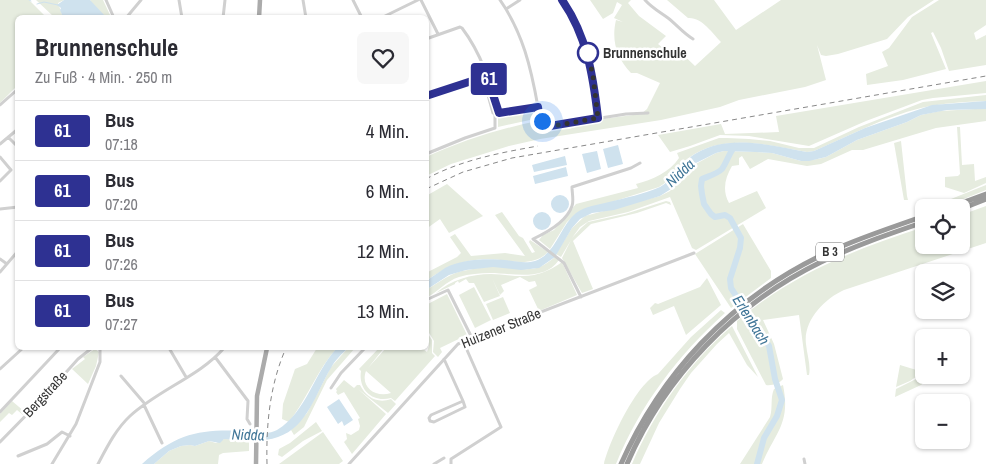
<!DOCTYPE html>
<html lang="de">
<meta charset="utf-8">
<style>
:root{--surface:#fff;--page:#f7f7f7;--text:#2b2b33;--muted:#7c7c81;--line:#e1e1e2}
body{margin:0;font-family:"Archivo Narrow",sans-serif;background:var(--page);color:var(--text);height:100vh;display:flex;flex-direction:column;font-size:19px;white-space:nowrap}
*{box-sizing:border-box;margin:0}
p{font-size:16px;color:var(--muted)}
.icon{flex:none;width:28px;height:28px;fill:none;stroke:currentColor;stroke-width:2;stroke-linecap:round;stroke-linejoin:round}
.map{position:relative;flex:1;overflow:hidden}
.drawer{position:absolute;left:15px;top:15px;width:414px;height:335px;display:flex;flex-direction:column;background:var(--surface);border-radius:8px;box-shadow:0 1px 4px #0004}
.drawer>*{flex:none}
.badge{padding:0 10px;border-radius:4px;font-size:18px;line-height:32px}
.fabs{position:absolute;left:915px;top:199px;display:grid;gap:10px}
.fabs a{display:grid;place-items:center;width:55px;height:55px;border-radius:8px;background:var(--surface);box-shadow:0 1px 4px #0004;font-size:25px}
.you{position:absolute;width:25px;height:25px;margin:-12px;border:4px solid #fff;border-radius:50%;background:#1a73e8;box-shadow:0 0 0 8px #1a73e833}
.map>.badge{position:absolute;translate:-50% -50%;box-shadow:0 0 0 2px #fff}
.round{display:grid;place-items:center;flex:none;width:52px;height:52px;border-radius:8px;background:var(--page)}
.overview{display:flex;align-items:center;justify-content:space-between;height:85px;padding:0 20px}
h1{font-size:24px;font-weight:800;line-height:38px}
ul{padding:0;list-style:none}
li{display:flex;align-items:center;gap:15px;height:60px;padding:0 20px;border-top:1px solid var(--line)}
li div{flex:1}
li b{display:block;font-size:19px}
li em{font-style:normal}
li .badge{min-width:55px;font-weight:700;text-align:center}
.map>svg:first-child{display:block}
.green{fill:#e6ecdf;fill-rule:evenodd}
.water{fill:#cfe2ee}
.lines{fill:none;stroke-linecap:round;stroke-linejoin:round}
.stream{stroke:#cfe2ee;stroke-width:1}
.river{stroke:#cfe2ee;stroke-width:6}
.minor{stroke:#d0d0d0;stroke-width:3}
.major{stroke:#ababab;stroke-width:4.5}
.highway{stroke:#9a9a9a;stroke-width:5}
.rail{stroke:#888;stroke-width:1;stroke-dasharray:5 4;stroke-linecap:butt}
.line-casing{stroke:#fff;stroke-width:11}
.line{stroke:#2e3192;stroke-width:8}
.walk{stroke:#333;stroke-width:5;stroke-dasharray:0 9}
.stop-dot{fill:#fff;stroke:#2e3192;stroke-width:2.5}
.labels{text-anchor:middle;stroke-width:5;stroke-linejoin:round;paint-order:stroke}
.shield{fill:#fff;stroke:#707070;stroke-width:1}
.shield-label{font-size:12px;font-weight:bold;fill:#333}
.stop-label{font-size:14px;font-weight:bold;fill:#333;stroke:#fff;text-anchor:start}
.street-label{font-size:14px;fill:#333;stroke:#fff}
.water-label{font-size:15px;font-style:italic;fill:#3f7597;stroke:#fff}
</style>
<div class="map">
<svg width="986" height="464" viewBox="0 0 986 464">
<rect width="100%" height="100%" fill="#fff"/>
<path class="green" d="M0 0H29L46 17 18 18 17 86 0 103Z
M36 0H64L58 3 63 17H54Z
M90 0H103L111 17C102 17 94 8 90 0Z
M590 0H631L628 3 639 16 666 36 658 44 672 55 675 47 695 66 721 42C712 33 702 17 688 18L667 0H714L736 30 781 0H934L908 17 887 39 838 54 826 56 821 55 817 45 826 80 805 87 739 100 720 107 661 120 540 139 509 146 451 164 426 176V157C461 141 499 129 537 121L545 128 556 130 569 129 602 119 641 114 647 109 660 83 637 73H631C617 58 611 41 616 20L623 22 614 18 622 5 617 2 613 13 603 19Z
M939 0H986V25L974 33 976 40 986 35V65L949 71 941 48 933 32 931 33 946 69 903 80 867 85 866 74 888 66 882 52 889 48 912 17Z
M986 81V93L933 98 922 100 866 121 809 146 749 136 720 135 690 146 670 152 658 135 721 124 725 134 779 132 776 116Z
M986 95V101C964 102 943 103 921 108 884 117 849 136 814 151L807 152C769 145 724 133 690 157 678 165 672 180 659 187L577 213 567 222 550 249 539 240 543 235 554 230 561 222 576 204 638 188 636 184C652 180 670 172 679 158L677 153 719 138H727L749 139 770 141 799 148H814L859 127 923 102Z
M532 109H536L539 118 498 127V118L501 114 508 113V116L533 112Z
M975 109H986V121L936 128 863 150H852L821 164 807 166 768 159 750 169 742 156 739 158V165L732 166C725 178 722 190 729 203L757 191 766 208 696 250 692 248 670 197 628 212 589 221 580 227 572 238 581 228 588 222 625 214 666 201 670 202 671 205 666 203 637 213 591 224 573 241 593 289 582 293 562 258 571 240 561 257 556 254 572 228 585 216 660 196 670 191 692 166 716 153 724 151 756 152 772 153 801 161 818 159 826 157 857 140 907 122 921 115 940 111Z
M957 127H960L962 165 974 164 975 181 986 177V183L964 193 945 187V177L958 176 960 174Z
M901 141 907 196 908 200H904L894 143Z
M447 184 483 216 449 233 440 219 426 229V196Z
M986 185V190C967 197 948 208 927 207L926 201 951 199Z
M986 206V243L844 290C824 299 803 321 806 344 807 355 811 365 809 375H807L799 315 763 320 774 344 783 379C780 383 772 386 766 385L737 329V321C793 274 855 249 924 227V245H961V215Z
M502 212 519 236 523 238 532 253 535 252 529 242 530 240 548 252C530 270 506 258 484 259 459 261 446 267 426 281V273L457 257 461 253 450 237 455 234 471 256 505 253 525 256 495 215Z
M743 224 771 271V278L731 308 695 254Z
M555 257 559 260C544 282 511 273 490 273 480 273 469 274 459 277 446 281 438 292 426 298V290C440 282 451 272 468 270 478 268 489 266 500 267 524 268 534 275 555 257Z
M562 262 577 295 539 311 529 290 537 286 535 281 529 282 520 277 501 285 504 291 500 295 492 278 500 296 484 302 474 283H469L466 279 459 283 458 281 455 283V284L436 293C451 280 471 274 491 274 505 274 520 278 534 275 544 273 554 268 562 262Z
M707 278 721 305 686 335 674 306 653 315 650 308 655 303 658 304 700 287Z
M474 287 491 320 475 328 459 295Z
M447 294 467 335 440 348 442 352 438 357 433 352 434 341 426 328V305Z
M503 297 510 313 493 320 486 304Z
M721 310 725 313C678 355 640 405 616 464H604C609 442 637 382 658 374L691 337Z
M732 326 758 377 747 365 729 333 717 344 691 373 680 389 659 423 640 464H632C654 412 689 363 732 326Z
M426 331 432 340V353L435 356 395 401 391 398C373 403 358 390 361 371L359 369 379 348H384L368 368 386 348H422L427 352 429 346ZM366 371 391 393C375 398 360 387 366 371Z
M317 348H337C317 370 307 399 289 422L282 419 283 404 295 369 307 364Z
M348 348H355L327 380 304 427 294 435 291 430 307 413 331 367Z
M95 349 99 352 96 366 88 384 72 369 85 359 83 357Z
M900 365 923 372 910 381 896 387Z
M924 375 932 376 921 385 895 397 896 389Z
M344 380 354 388 357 385H360C366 397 377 404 391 399L396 404 388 413 358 389 386 414 352 454 344 442 347 439 346 433 351 435 359 430 360 426 358 419 360 418 344 392 338 395 336 392 337 391 336 389Z
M783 385C791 424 775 432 762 464H740L770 417C773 408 770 398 774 389Z
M12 401 25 412 23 415 17 410 12 415 9 413 0 422V414Z
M316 422 322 431 303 441 282 457 278 455 279 449 290 443Z
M323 432 343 461 339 464H279Z
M224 439 249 440V451L223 453 219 455 218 464H154L169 451 181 446 190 445 195 446 209 441 216 443Z"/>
<path class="water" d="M64 0H90L106 17H63L60 10 61 8 57 5Z
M986 101V109L947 110 921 115 907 122 857 140 826 157 809 161H801L772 153 755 152 724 151 716 153 692 165 671 189 660 196 614 210 592 213 580 219 572 228 555 257 539 268 521 270 493 267 466 270 449 275 426 290V281C432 277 439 272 445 268 461 259 487 258 505 260 515 261 525 264 535 261 556 254 560 226 576 213 585 206 598 205 609 202 625 198 644 194 660 187 672 181 678 166 689 158 723 132 769 145 807 152L814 151 865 128 932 105Z
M618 145 623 164 608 168 603 149Z
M597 151 601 169 587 173 582 154Z
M565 156 567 165 534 172 532 165Z
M566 167 568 176 535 184 533 176Z
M551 204a9 9 0 1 1 18 0a9 9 0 1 1-18 0Z
M533 221a9 9 0 1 1 18 0a9 9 0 1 1-18 0Z
M337 348H348C342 354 335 360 331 368 316 392 308 427 278 437 262 443 241 440 224 439L220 443 209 441 195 446 190 445 181 446 169 451 154 464H142C178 432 201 429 247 431 258 432 268 435 277 430 307 412 314 372 337 348Z
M339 399 353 420 344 426 342 421 338 424 327 407Z"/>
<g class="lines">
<path class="stream" d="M29 0 31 1
M37 4 44 2 58 5"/>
<path class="river" d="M735 146C729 153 727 162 722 169 717 174 709 176 702 179L701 186 702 194 704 204 711 214 715 217 725 215 730 218 741 238 740 248 730 279 731 288 769 346 775 379 782 400 777 416 764 438 757 464"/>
<path class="minor" d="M106 0 114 18
M179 0 182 18
M303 0 306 18
M353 0 362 18
M421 0 438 34
M500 0C523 33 531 68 538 107
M562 0C587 36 593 75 598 118
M645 0C652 8 660 12 668 18 677 25 683 33 693 39
M506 9 520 0
M126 18 141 0
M223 18 225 0
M381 18 418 0
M426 39 460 27 462 28C481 53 491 84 499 113
M483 77 493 113 495 114
M426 96 464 82 487 76
M0 105 18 89
M8 137 18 147
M0 144 18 129
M426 154 465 138 495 128V114L538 107 541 121 550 126 626 114 648 113
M0 157 11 170 0 181
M0 209 18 207
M0 259 7 264
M0 272 18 251
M581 297 564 263 533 239C546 233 567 221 572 206 574 201 572 193 572 187L631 168 640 163
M426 300 448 290 472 338
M169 348 186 377
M215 357 248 401 247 419 250 424
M444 359 463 401 465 407 434 422 430 421 429 418 431 415 463 401
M0 369 23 348
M121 376 145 404
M331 388 341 373 365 348
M144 405 162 443
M0 412 60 348
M0 442 43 398 78 359 92 348
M18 456 47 444 62 432 70 436
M804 459 805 464
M52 464 76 424 100 362V348
M98 464C107 447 116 429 130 416 158 390 200 376 224 348
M349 464 458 344 694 253
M434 464 444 458
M451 464V459L501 427 463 341"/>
<path class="major" d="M259 18 260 0
M256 464 257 396 267 348"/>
<path class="highway" d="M948 208 986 194
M961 209 986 199
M621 464C661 374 729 301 818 257 852 240 888 229 924 216
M627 464C665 376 735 304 821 262 854 246 889 234 924 222"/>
<path class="rail" d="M426 179C461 160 499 153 538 146
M426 189 463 172 512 158 986 76
M267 464C266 424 270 384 286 348"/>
</g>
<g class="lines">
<g class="line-casing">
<path id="line" d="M426 96 487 76 499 113 538 107C539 116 540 123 550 126L598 118C593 75 587 36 562 0"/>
</g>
<use href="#line" class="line"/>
<path class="walk" d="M542 121 546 125 553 126 598 118 593 76 588 53"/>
</g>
<circle class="stop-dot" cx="588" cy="53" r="10"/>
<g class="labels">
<rect class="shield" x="816" y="242.5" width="28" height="19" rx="4"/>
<g class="shield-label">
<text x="830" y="256">B 3</text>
</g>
<g class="stop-label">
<text x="603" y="58">Brunnenschule</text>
</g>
<g class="street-label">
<text transform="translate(501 328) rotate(-22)" y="5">Huizener Straße</text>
<text transform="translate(45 394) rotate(-47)" y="5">Bergstraße</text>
</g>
<g class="water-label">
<text transform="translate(680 173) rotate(-43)" y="5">Nidda</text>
<text transform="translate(751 320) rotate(58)" y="5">Erlenbach</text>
<text transform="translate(248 435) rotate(2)" y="5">Nidda</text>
</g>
</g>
</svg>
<div class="fabs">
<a><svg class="icon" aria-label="locate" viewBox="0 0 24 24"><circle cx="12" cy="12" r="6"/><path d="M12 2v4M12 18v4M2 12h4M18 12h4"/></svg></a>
<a><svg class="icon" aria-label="layers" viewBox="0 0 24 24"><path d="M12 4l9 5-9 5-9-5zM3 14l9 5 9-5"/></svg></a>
<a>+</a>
<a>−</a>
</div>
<div class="you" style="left:542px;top:121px"></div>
<b class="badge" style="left:489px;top:79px;background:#2e3192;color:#fff">61</b>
<section class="drawer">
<div class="overview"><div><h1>Brunnenschule</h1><p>Zu Fuß · 4 Min. · 250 m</p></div><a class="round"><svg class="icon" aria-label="heart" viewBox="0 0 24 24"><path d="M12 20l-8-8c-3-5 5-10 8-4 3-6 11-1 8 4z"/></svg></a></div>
<ul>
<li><span class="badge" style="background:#2e3192;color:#fff">61</span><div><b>Bus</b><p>07:18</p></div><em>4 Min.</em></li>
<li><span class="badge" style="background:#2e3192;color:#fff">61</span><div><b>Bus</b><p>07:20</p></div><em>6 Min.</em></li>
<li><span class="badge" style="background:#2e3192;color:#fff">61</span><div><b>Bus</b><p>07:26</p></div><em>12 Min.</em></li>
<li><span class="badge" style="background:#2e3192;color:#fff">61</span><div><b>Bus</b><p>07:27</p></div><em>13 Min.</em></li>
</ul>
</section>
</div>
